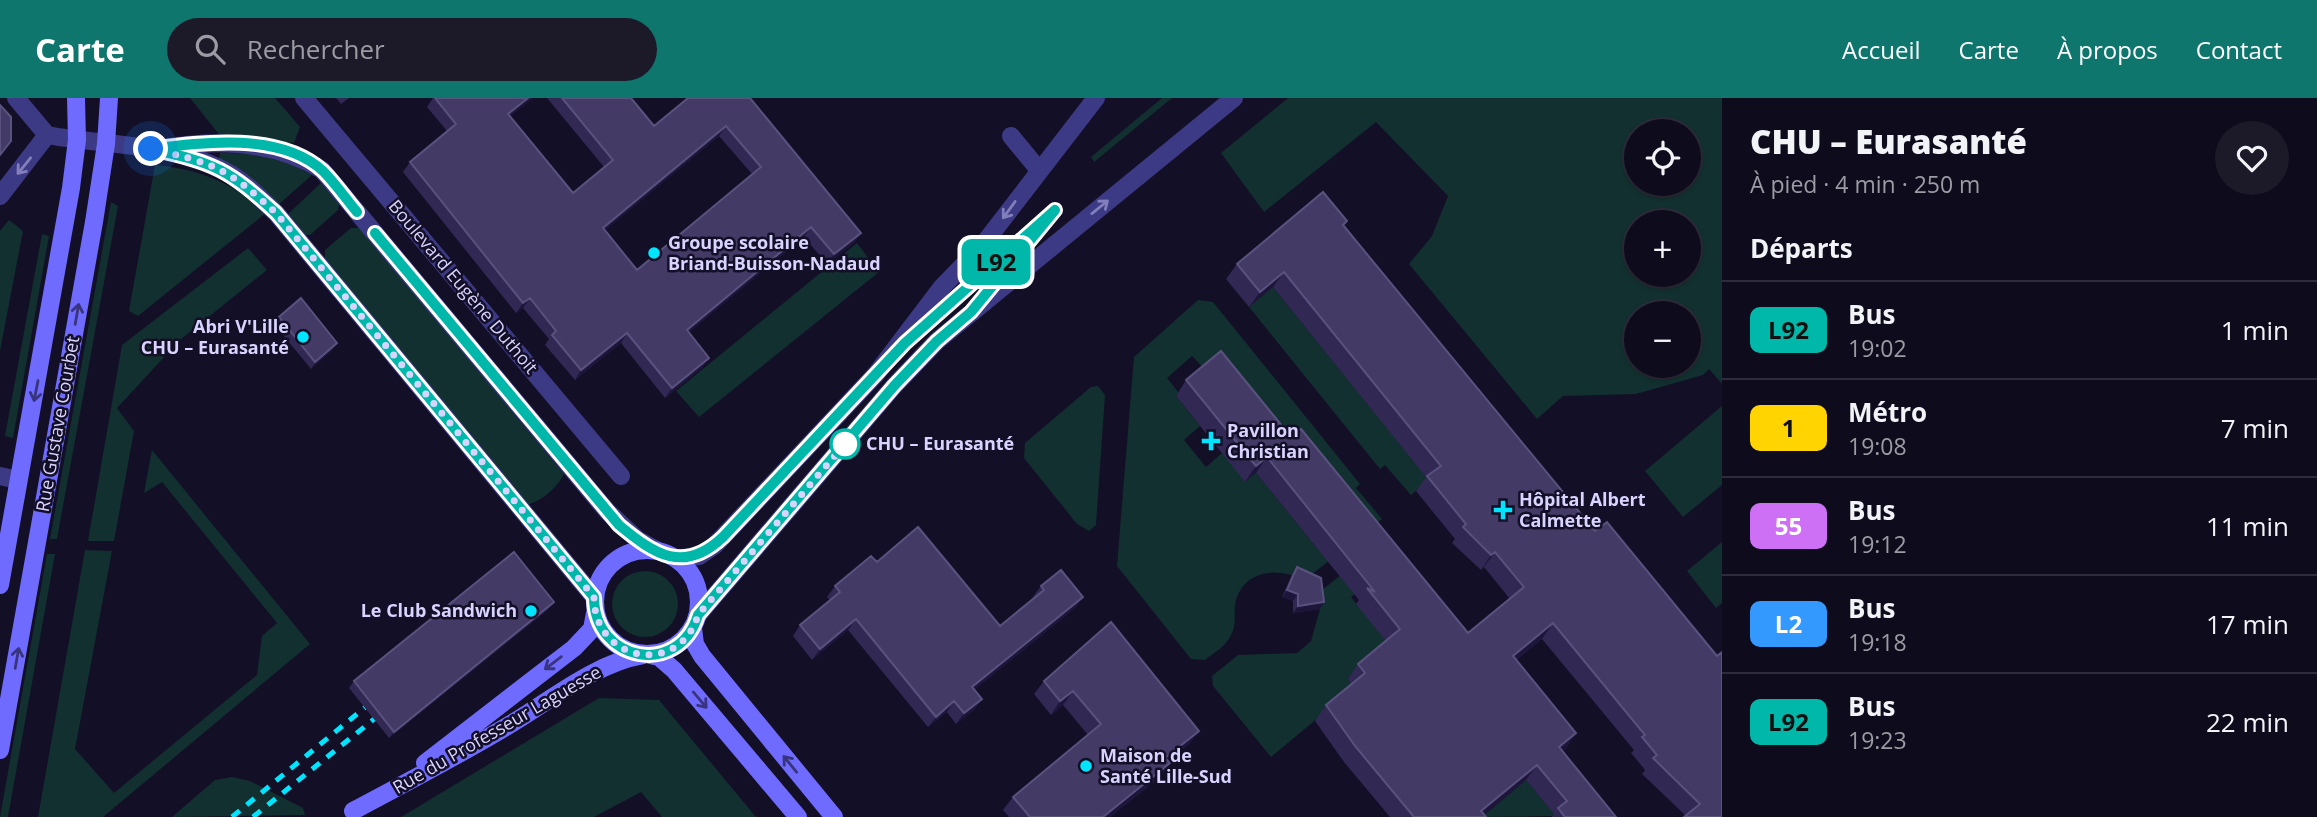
<!DOCTYPE html>
<html lang="fr">
<meta charset="utf-8">
<style>
:root{--surface:#0e0b1c;--page:#1c1929;--text:#f1f3f6;--muted:#9b9ba3;--line:#2e2b3b;--accent:#0f766e}
body{margin:0;font-family:"Open Sans",sans-serif;background:var(--page);color:var(--text);height:100vh;display:flex;flex-direction:column;font-size:26px;white-space:nowrap}
*{box-sizing:border-box;margin:0}
p{font-size:23px;color:var(--muted)}
.icon{flex:none;width:38px;height:38px;fill:none;stroke:currentColor;stroke-width:2;stroke-linecap:round;stroke-linejoin:round}
.map{position:relative;flex:1;overflow:hidden}
.details{display:flex;flex-direction:column;background:var(--surface);width:595px}
.details>*{flex:none}
.badge{padding:0 14px;border-radius:10px;font-size:24px;line-height:46px}
.fabs{position:absolute;left:1624px;top:21px;display:grid;gap:14px}
.fabs a{display:grid;place-items:center;width:77px;height:77px;border-radius:50%;background:var(--surface);box-shadow:0 2px 5px #0004,0 0 0 2px var(--line);font-size:35px}
.you{position:absolute;width:35px;height:35px;margin:-18px;border:5px solid #fff;border-radius:50%;background:#1a73e8;box-shadow:0 0 0 10px #1a73e833}
.map>.badge{position:absolute;translate:-50% -50%;box-shadow:0 0 0 4px #fff}
h2{padding:0 28px;font-size:26px;line-height:63px}
.round{display:grid;place-items:center;flex:none;width:74px;height:74px;border-radius:37px;background:var(--page)}
.head{display:flex;align-items:center;justify-content:space-between;height:119px;padding:0 28px}
h1{font-size:33px;font-weight:800;line-height:52px}
ul{padding:0;list-style:none}
li{display:flex;align-items:center;gap:21px;height:98px;padding:0 28px;border-top:2px solid var(--line)}
li div{flex:1}
li b{display:block;font-size:26px}
li em{font-style:normal}
li .badge{min-width:77px;font-weight:700;text-align:center}
header{display:flex;align-items:center;gap:42px;box-sizing:border-box;height:98px;padding:0 35px;background:var(--accent);color:#fff}
header strong{font-size:33px}
nav{display:flex;gap:38px;margin-inline-start:auto;font-size:24px}
.search{width:490px;height:63px;background:var(--page);display:flex;align-items:center;gap:18px;box-sizing:border-box;padding:0 24px;border-radius:38px;color:var(--muted);font-size:26px}
main{display:flex;flex:1;min-height:0}
.map>svg:first-child{display:block}
.green{fill:#12302f;fill-rule:evenodd}
.lines{fill:none;stroke-linecap:round;stroke-linejoin:round}
.street{stroke:#3d3a85;stroke-width:18}
.secondary{stroke:#6f6bff;stroke-width:18}
.rail{stroke:#00e5ff;stroke-width:5;stroke-dasharray:10 9;stroke-linecap:butt}
.wall{fill:#312854;fill-rule:evenodd}
.shaded-wall{fill:#1d163a}
.building{fill:#433a66;stroke:#5a527e;stroke-width:2;fill-rule:evenodd}
.oneway{stroke:#837fbc}
.oneway2{stroke:#38347d}
.line-casing{stroke:#fff;stroke-width:16}
.line{stroke:#00b8aa;stroke-width:10}
.walk{stroke:#d9d4ff;stroke-width:7;stroke-dasharray:0 12.6}
.poi-dot{fill:#00e5ff;stroke:#130f26;stroke-width:2.5}
.stop-dot{fill:#fff;stroke:#00b8aa;stroke-width:3.5}
.labels{text-anchor:middle;stroke-width:5;stroke-linejoin:round;paint-order:stroke}
.poi-label{font-size:18px;font-weight:bold;fill:#d9d4ff;stroke:#130f26;text-anchor:start}
.street-label{font-size:18px;fill:#d9d4ff;stroke:#130f26}
.stop-label{font-size:18px;font-weight:bold;fill:#d9d4ff;stroke:#130f26;text-anchor:start}
</style>
<header>
<strong>Carte</strong>
<div class="search"><svg class="icon" aria-label="search" viewBox="0 0 24 24"><circle cx="10" cy="10" r="6"/><path d="M15 15l6 6"/></svg>Rechercher</div>
<nav><a>Accueil</a><a>Carte</a><a>À propos</a><a>Contact</a></nav>
</header>
<main>
<div class="map">
<svg width="1722" height="719" viewBox="0 0 1722 719">
<rect width="100%" height="100%" fill="#130f26"/>
<path class="green" d="M190 0H275L300 29 294 45 222 40Z
M1162 0H1172L1094 64 1091 59Z
M1288 0H1722V286L1709 271 1703 277 1636 296 1563 298 1537 321 1409 166 1432 138 1448 98 1376 24 1264 114 1221 55ZM1636 33H1689V86H1636ZM1636 124H1689V177H1636ZM1636 215H1689V268H1636Z
M220 55C254 54 282 60 312 77L278 107 243 73 219 61Z
M155 67C199 71 234 85 266 115L138 218 129 213Z
M321 85 339 106 338 112 310 137H303L287 117Z
M111 104 118 108 57 441H50Z
M9 122 23 133 0 253V133Z
M351 130H360L564 376C557 390 540 405 525 407L325 165V152Z
M42 136 49 138 13 340 5 338Z
M857 145 879 174 699 319 676 293Z
M248 150 267 172 180 242 117 310 134 333 114 443H88L122 247Z
M1273 189 1429 382 1411 397 1385 367 1380 371 1249 209Z
M1198 202 1213 204 1360 386 1356 390 1382 421 1363 436 1192 258 1167 280 1179 295 1176 298 1200 328 1184 342 1206 369 1222 355 1256 375 1316 449 1331 461 1305 482C1279 470 1246 470 1236 502 1233 513 1237 525 1232 535 1227 548 1215 554 1205 562L1191 561 1117 468 1134 259Z
M1098 288 1105 297 1096 427 1089 433 1077 426 1024 360 1025 345 1091 289Z
M1722 308V387L1683 419 1645 373Z
M152 352 310 546 103 719H38L85 452 112 453 75 651 114 695 257 577 262 538 277 525 162 384 144 395Z
M1722 444V505L1716 510 1687 473Z
M47 456H55L8 719H0Z
M612 506a33 33 0 1 1 66 0a33 33 0 1 1-66 0Z
M1342 476 1357 494 1351 499 1363 514 1396 541 1348 581 1354 590 1271 659 1213 588 1212 578 1238 557 1297 555 1311 543 1320 511 1317 496Z
M599 600 659 602 756 719H662L641 694 594 719H401Z
M232 679 250 683 303 710 305 717 172 719 215 682Z
M1526 682 1556 718 1482 719Z"/>
<g class="lines">
<path class="street" d="M16 0 47 37C106 48 177 45 231 76 248 86 262 102 276 115L594 499
M304 0 621 378
M1011 38 1039 72
M165 50C219 41 274 43 322 72L607 413 638 442 658 453
M0 98 47 37
M0 378 18 382
M676 461 699 458 715 447 876 276 942 189 982 148 1096 0
M698 517 894 288 937 243 1234 0"/>
<path class="secondary" d="M595 504a52 52 0 1 1 104 0a52 52 0 1 1-104 0Z
M0 487 71 90 77 42 76 0
M693 530 695 546 702 558 834 719
M650 557 659 559 674 572 798 719
M0 652 94 124 106 46 109 0
M425 665 574 550 592 531 595 515
M353 713C405 685 458 658 509 627 550 603 595 565 643 557"/>
<path class="rail" d="M232 719 380 597
M253 719 389 609"/>
</g>
<path class="wall" d="M336 0H349L341 6Z
M433 0H533L510 18 573 95 604 69 547 0H631L654 28 750 0 861 135 854 145 827 166 804 139 689 234 709 260 702 270 665 300 621 245 575 282 545 247 549 241 523 210 516 215 403 74 410 64 447 33 427 9ZM719 38 752 76 637 172 605 132Z
M1344 128 1722 719 1686 718 1642 676 1645 672 1631 655 1634 652 1542 541 1516 562 1576 635 1563 653 1616 719H1552L1554 716 1526 682 1484 717 1486 719H1390L1344 664 1315 623 1326 607 1351 586 1348 581 1358 566 1386 543 1356 506 1359 502 1256 375 1245 384 1176 298 1186 282 1291 339 1468 535 1510 501 1484 469 1481 472 1452 445 1455 441 1416 393 1426 379 1273 189 1249 209 1226 181 1237 166Z
M279 219 337 245 332 252 311 271 274 226Z
M877 464 1000 528 1034 500 1033 499 1041 488 1083 499 1075 510 974 592 982 601 974 612 956 626 947 614 928 629 848 532 812 562 793 538 800 527 830 502 827 499 835 488Z
M1297 469 1320 511 1293 515V503L1282 499 1292 476Z
M549 511 389 640 349 590 354 583Z
M1044 583 1199 633 1189 646 1168 663 1170 665 1160 679 1110 719H1009L1003 712 1013 699 1088 637 1063 607 1051 617 1034 596Z"/>
<path class="shaded-wall" d="M528 0H533L501 26 508 16Z
M726 28 719 38 596 140 603 130Z
M811 129 804 139 680 242 687 232Z
M861 135 854 145 827 166 834 156Z
M1284 174 1273 189 1249 209 1260 194Z
M530 200 523 210 516 215 523 205Z
M627 235 621 245 575 282 581 272Z
M337 245 332 252 311 271 315 264Z
M709 260 702 270 665 300 672 290Z
M1267 359 1256 375 1245 384 1256 368Z
M1495 454 1484 469 1481 472 1491 457Z
M1287 492 1298 496 1293 503 1282 499Z
M1083 499 1075 510 964 600 972 589Z
M554 504 549 511 389 640 394 634Z
M1324 504 1320 511 1293 515 1298 508Z
M856 521 848 532 812 562 820 551Z
M1553 525 1542 541 1502 573 1513 558Z
M1073 593 1063 607 1051 617 1060 603Z
M982 601 974 612 956 626 964 615Z
M954 603 947 614 928 629 936 619Z
M1199 633 1189 646 1156 674 1165 660Z
M1576 635 1566 651 1548 665 1559 649Z
M1170 665 1160 679 1110 719H1103Z
M1537 667 1526 682 1482 719 1481 713Z"/>
<path class="building" d="M435 0H528L508 16 573 95 613 62 562 0H631L654 28 688 0H750L861 135 834 156 811 129 687 232 709 260 672 290 627 235 581 272 552 237 556 233 530 200 523 205 410 64 456 26ZM726 28 761 69 637 172 603 130Z
M0 7 11 19V43L0 57Z
M1323 94 1347 123 1343 127 1595 433 1607 424 1717 558 1722 554V719H1684L1700 706 1653 660 1657 657 1642 639 1645 637 1553 525 1513 558 1576 635 1559 649 1616 719H1565L1558 710 1567 703 1537 667 1481 713 1486 719H1414L1355 648 1326 607 1365 575 1358 566 1400 531 1367 490 1375 494 1267 359 1256 368 1186 282 1221 253 1291 339 1301 331 1468 535 1524 489 1495 454 1491 457 1463 429 1466 426 1427 378 1441 368 1284 174 1260 194 1237 166Z
M301 200 337 245 315 264 279 219Z
M918 429 1000 528 1044 492 1041 488 1061 472 1083 499 972 589 982 601 964 615 954 603 936 619 856 521 820 551 800 527 840 494 835 488 871 458 877 464Z
M514 454 554 504 394 634 354 583Z
M1297 469 1321 480 1324 504 1298 508V496L1287 492Z
M1111 524 1199 633 1165 660 1170 665 1103 719H1030L1013 699 1101 626 1073 593 1060 603 1044 583Z"/>
<defs><path id="oneway-shaft" d="M-6 0H5M1.5-3L5.5 0L1.5 3" fill="none" stroke-width="1.6" stroke-linecap="round" stroke-linejoin="round" transform="scale(1.75)"/></defs>
<g class="oneway">
<use href="#oneway-shaft" transform="translate(24 68) rotate(129)"/>
<use href="#oneway-shaft" transform="translate(1100 109) rotate(-39)"/>
<use href="#oneway-shaft" transform="translate(1009 112) rotate(126)"/>
</g>
<g class="oneway2">
<use href="#oneway-shaft" transform="translate(77 216) rotate(-80)"/>
<use href="#oneway-shaft" transform="translate(36 293) rotate(101)"/>
<use href="#oneway-shaft" transform="translate(17 560) rotate(-80)"/>
<use href="#oneway-shaft" transform="translate(553 565) rotate(143)"/>
<use href="#oneway-shaft" transform="translate(700 602) rotate(50)"/>
<use href="#oneway-shaft" transform="translate(790 666) rotate(-129)"/>
</g>
<g class="lines">
<g class="line-casing">
<path id="line" d="M357 114C346 101 335 85 323 73 280 34 203 44 151 51 215 65 228 71 276 115L594 499C594 564 679 580 698 517L894 288 937 243 971 214 1055 112 905 245 723 439C684 476 655 457 619 427L375 135"/>
</g>
<use href="#line" class="line"/>
<path class="walk" d="M151 51C215 65 228 71 276 115L594 499C594 564 679 580 698 517L845 346"/>
</g>
<g class="poi-dot">
<circle cx="654" cy="155" r="7"/>
<circle cx="303" cy="239" r="7"/>
<path d="M1207.5 332.5h7v7h7v7h-7v7h-7v-7h-7v-7h7z"/>
<path d="M1499.5 401.5h7v7h7v7h-7v7h-7v-7h-7v-7h7z"/>
<circle cx="531" cy="513" r="7"/>
<circle cx="1086" cy="668" r="7"/>
</g>
<circle class="stop-dot" cx="845" cy="346" r="14"/>
<g class="labels">
<g class="poi-label">
<text x="668" y="151">Groupe scolaire<tspan x="668" dy="21">Briand-Buisson-Nadaud</tspan></text>
<text x="289" y="235" text-anchor="end">Abri V'Lille<tspan x="289" dy="21">CHU – Eurasanté</tspan></text>
<text x="1227" y="339">Pavillon<tspan x="1227" dy="21">Christian</tspan></text>
<text x="1519" y="408">Hôpital Albert<tspan x="1519" dy="21">Calmette</tspan></text>
<text x="517" y="519" text-anchor="end">Le Club Sandwich</text>
<text x="1100" y="664">Maison de<tspan x="1100" dy="21">Santé Lille-Sud</tspan></text>
</g>
<g class="street-label">
<text transform="translate(463 189) rotate(50)" y="6">Boulevard Eugène Duthoit</text>
<text transform="translate(58 326) rotate(-80)" y="6">Rue Gustave Courbet</text>
<text transform="translate(497 632) rotate(-30)" y="6">Rue du Professeur Laguesse</text>
</g>
<g class="stop-label">
<text x="866" y="352">CHU – Eurasanté</text>
</g>
</g>
</svg>
<div class="fabs">
<a><svg class="icon" aria-label="locate" viewBox="0 0 24 24"><circle cx="12" cy="12" r="6"/><path d="M12 2v4M12 18v4M2 12h4M18 12h4"/></svg></a>
<a>+</a>
<a>−</a>
</div>
<div class="you" style="left:151px;top:51px"></div>
<b class="badge" style="left:996px;top:164px;background:#00b8aa;color:#111">L92</b>
</div>
<section class="details">
<div class="head"><div><h1>CHU – Eurasanté</h1><p>À pied · 4 min · 250 m</p></div><a class="round"><svg class="icon" aria-label="heart" viewBox="0 0 24 24"><path d="M12 20l-8-8c-3-5 5-10 8-4 3-6 11-1 8 4z"/></svg></a></div>
<h2>Départs</h2>
<ul>
<li><span class="badge" style="background:#00b8aa;color:#111">L92</span><div><b>Bus</b><p>19:02</p></div><em>1 min</em></li>
<li><span class="badge" style="background:#ffd400;color:#111">1</span><div><b>Métro</b><p>19:08</p></div><em>7 min</em></li>
<li><span class="badge" style="background:#ce70f6;color:#fff">55</span><div><b>Bus</b><p>19:12</p></div><em>11 min</em></li>
<li><span class="badge" style="background:#39f;color:#fff">L2</span><div><b>Bus</b><p>19:18</p></div><em>17 min</em></li>
<li><span class="badge" style="background:#00b8aa;color:#111">L92</span><div><b>Bus</b><p>19:23</p></div><em>22 min</em></li>
</ul>
</section>
</main>
